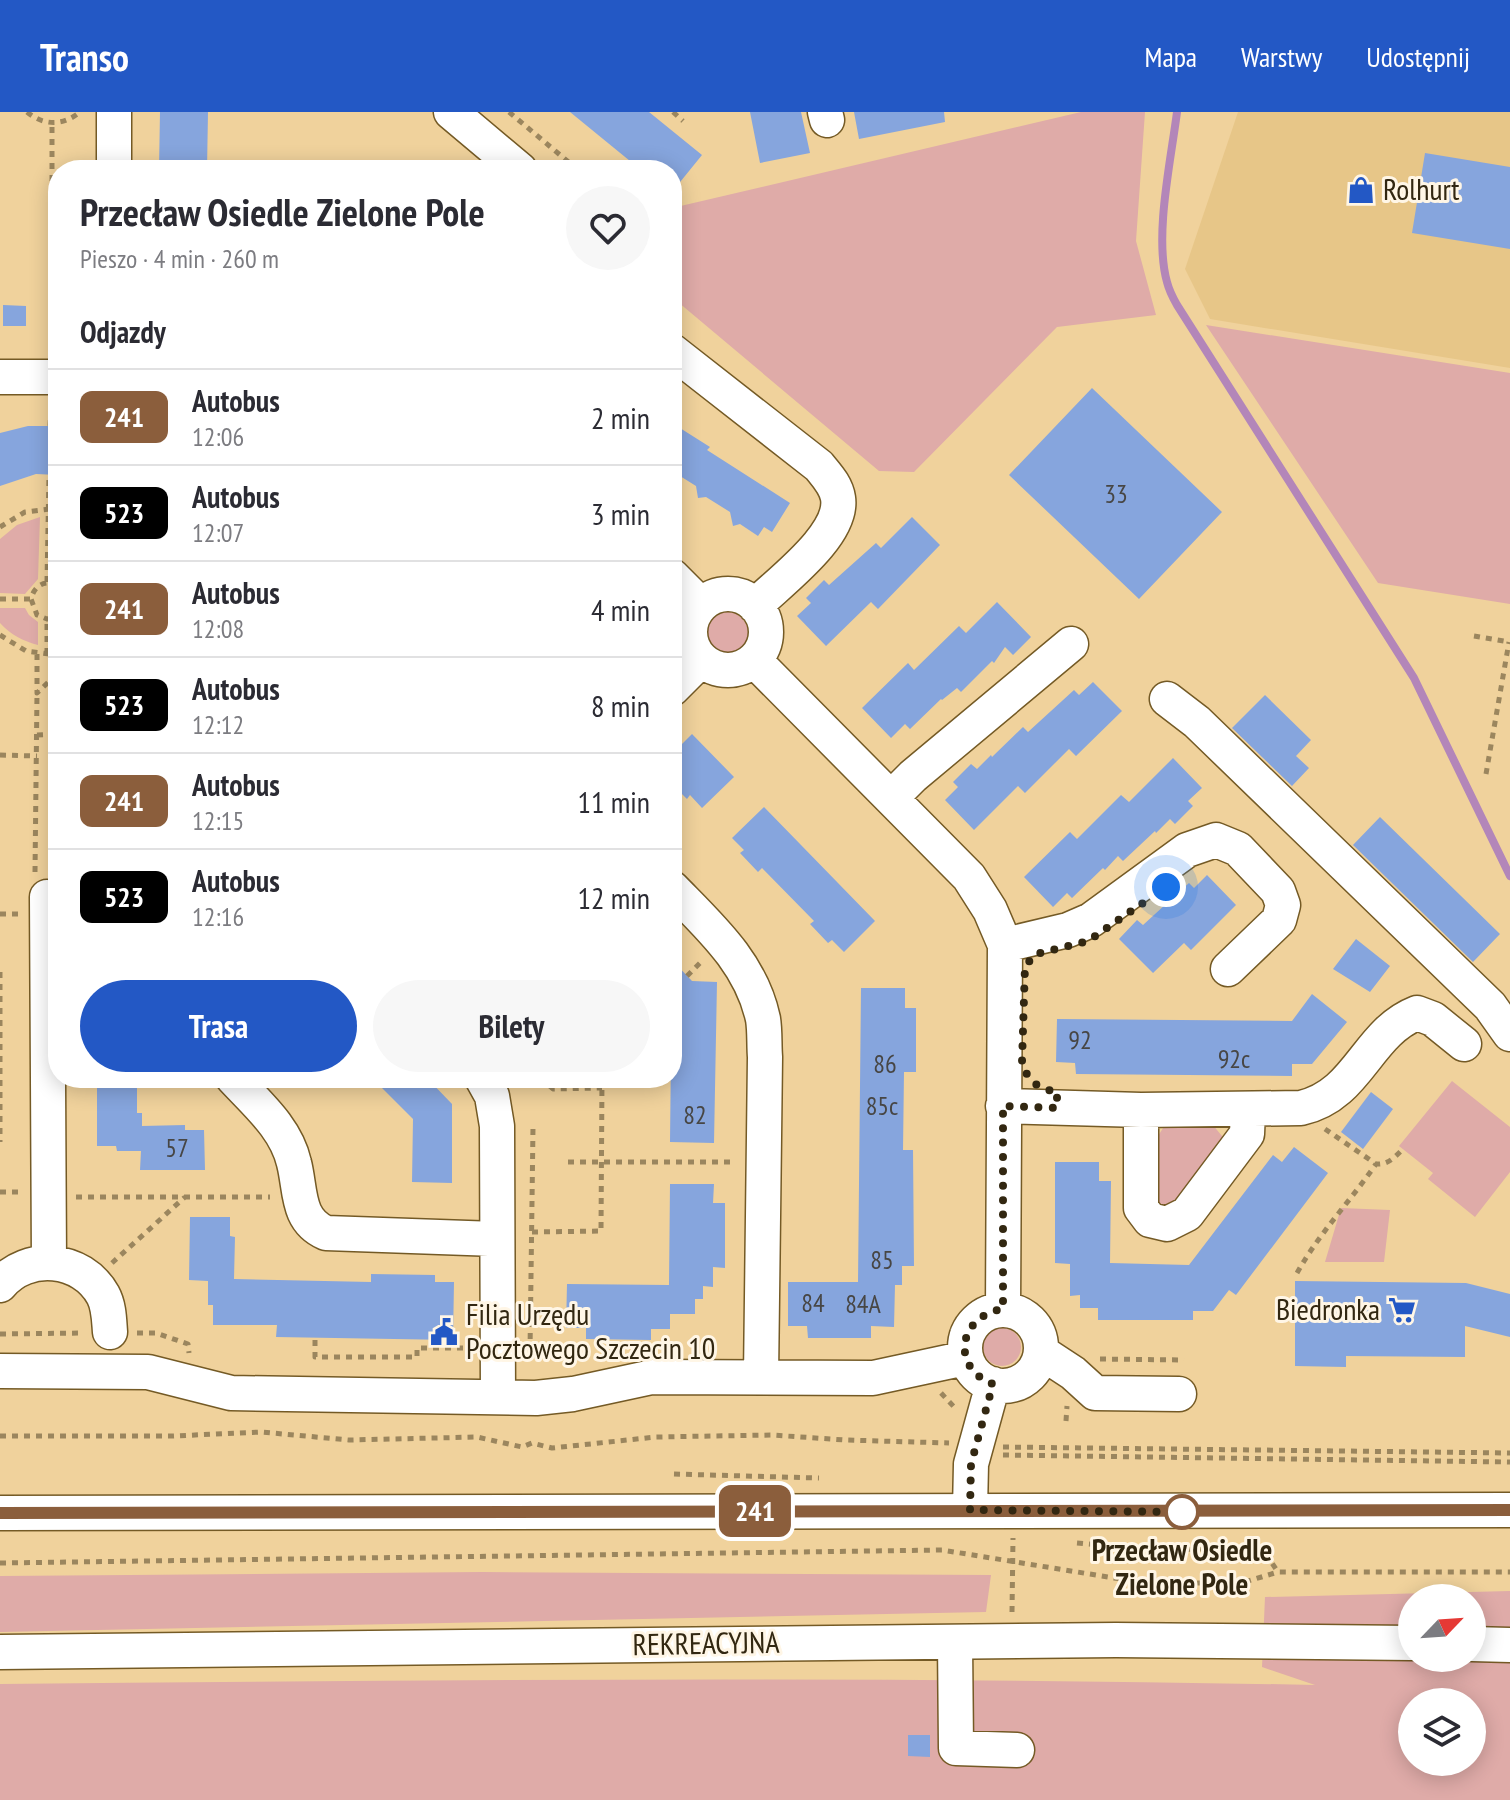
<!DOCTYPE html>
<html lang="pl">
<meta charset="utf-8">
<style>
:root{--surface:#fff;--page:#f7f7f7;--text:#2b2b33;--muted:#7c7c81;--line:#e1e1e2;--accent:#2358c5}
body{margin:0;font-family:"PT Sans Narrow",sans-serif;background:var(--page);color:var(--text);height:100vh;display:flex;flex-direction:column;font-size:30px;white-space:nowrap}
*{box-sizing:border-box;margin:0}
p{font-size:26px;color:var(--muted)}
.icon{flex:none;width:44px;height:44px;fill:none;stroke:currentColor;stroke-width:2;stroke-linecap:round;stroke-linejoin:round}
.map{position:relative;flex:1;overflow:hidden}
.details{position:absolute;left:48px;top:48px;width:634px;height:928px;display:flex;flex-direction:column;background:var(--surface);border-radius:32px;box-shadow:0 4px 20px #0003}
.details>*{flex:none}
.badge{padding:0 16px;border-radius:12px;font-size:28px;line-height:52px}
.needle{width:52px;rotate:65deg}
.tools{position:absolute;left:1398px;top:1472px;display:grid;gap:16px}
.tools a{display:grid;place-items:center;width:88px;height:88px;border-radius:50%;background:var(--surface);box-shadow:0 4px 20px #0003;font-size:40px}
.you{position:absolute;width:40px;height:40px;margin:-20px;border:6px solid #fff;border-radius:50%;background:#1a73e8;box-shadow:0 0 0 12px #1a73e833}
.map>.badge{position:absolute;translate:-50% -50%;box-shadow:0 0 0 4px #fff}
h2{padding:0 32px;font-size:30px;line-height:72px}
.round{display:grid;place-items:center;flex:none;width:84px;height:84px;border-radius:42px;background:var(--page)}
.headline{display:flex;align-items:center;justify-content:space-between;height:136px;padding:0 32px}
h1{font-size:38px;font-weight:800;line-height:60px}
.action{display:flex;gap:16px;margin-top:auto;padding:16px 32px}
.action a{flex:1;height:92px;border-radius:48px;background:var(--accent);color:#fff;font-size:32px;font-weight:800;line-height:92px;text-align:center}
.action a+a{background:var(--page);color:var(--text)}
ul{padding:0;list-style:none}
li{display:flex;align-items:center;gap:24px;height:96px;padding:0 32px;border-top:2px solid var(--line)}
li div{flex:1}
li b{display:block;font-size:30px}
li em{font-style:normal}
li .badge{min-width:88px;font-weight:700;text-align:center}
header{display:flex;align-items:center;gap:48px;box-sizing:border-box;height:112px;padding:0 40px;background:var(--accent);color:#fff}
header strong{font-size:38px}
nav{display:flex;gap:44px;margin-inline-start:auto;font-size:28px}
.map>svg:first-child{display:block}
.built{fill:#e7c688}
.green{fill:#dfaba8;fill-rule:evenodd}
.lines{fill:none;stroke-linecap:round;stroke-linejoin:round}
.stream{stroke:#b386b9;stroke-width:8}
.building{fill:#86a5dd}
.minor-casing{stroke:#745a25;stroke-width:37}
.path{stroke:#9b865e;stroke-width:5;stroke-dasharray:6 6;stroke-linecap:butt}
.minor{stroke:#fff;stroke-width:34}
.line-casing{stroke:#fff;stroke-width:18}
.line{stroke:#8b5e3c;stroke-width:12}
.walk{stroke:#322711;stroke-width:8;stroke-dasharray:0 14.4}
.stop-dot{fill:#fff;stroke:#8b5e3c;stroke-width:4}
.labels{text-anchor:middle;stroke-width:6;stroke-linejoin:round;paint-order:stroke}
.number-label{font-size:26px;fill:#474644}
.poi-label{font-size:30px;fill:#322711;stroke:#fff6e6;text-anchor:start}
.stop-label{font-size:30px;font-weight:bold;fill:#322711;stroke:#fff6e6}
.street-label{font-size:30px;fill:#322711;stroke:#fff6e6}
</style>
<header>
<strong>Transo</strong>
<nav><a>Mapa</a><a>Warstwy</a><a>Udostępnij</a></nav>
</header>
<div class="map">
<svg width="1510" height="1688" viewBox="0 0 1510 1688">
<rect width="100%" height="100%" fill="#f0d29c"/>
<path class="built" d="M1238 0H1510V256L1210 207 1185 157Z"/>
<path class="green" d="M1081 0H1145L1136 129 1156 203 1057 215 914 360 879 359 672 185V96Z
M1206 213 1510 261V492L1378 471Z
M40 405 38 467 25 482 0 481V427L17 413Z
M0 496H25L29 503 38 510V533C23 529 11 523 0 511Z
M706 521a21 21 0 1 1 42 0a21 21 0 1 1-42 0Z
M1452 969 1510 1015V1060L1475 1105 1428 1067 1433 1061 1399 1034Z
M1212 1012 1222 1024 1223 1033 1175 1095 1162 1094 1158 1090V1024L1165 1013Z
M1341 1096 1390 1098 1384 1150H1325Z
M983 1235a19 19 0 1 1 38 0a19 19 0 1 1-38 0Z
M482 1460 991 1463 986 1500 0 1520V1464Z
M1510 1479V1688H0V1572C438 1568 877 1564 1315 1573L1262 1555 1265 1485ZM1412 1486H1472V1546H1412ZM1412 1590H1472V1650H1412Z"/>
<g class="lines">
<path class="stream" d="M1177 0C1171 48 1154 124 1167 170 1169 178 1173 186 1177 193L1414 566 1510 764"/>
</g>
<path class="building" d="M160 0H208L207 58H159Z
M570 0H649L702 43 672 80V58H641Z
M750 0H801L810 41 760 51Z
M854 0H944L945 10 859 27Z
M1425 41 1510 55V137L1412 121Z
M3 193 26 194V214H3Z
M1092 276 1222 400 1139 487 1009 363Z
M672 311 710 335 707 338 790 391 772 420 764 415 758 424 740 412 733 414 730 400 706 385 698 386 696 374 672 359Z
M28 314H58V363L36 362 0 374V321Z
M912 405 940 433 878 497 871 490 826 534 797 504 811 491 806 486 824 468 829 473 876 431 881 436Z
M997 490 1031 525 1013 543 1005 535 994 551 992 549 961 580 957 576 942 588 941 587 910 617 905 612 891 626 862 596 908 551 914 558 959 514 966 521Z
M1093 570 1122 599 1076 644 1069 637 1025 681 1018 674 974 718 945 688 958 675 953 670 971 652 977 657 991 643 992 645 1023 615 1028 620 1074 578 1079 583Z
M1265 583 1311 628 1296 644 1309 656 1292 674 1232 616Z
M692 622 734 665 702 696 690 683 687 687 672 672V642Z
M1173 646 1202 676 1188 689 1193 694 1175 712 1170 707 1156 721 1155 719 1123 749 1118 744 1105 758 1103 756 1072 786 1067 781 1053 795 1024 765 1070 720 1077 727 1121 683 1129 690Z
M764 695 875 809 844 840 832 828 828 831 810 812 814 809 762 756 758 760 740 741 744 738 732 726Z
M1380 705 1500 822 1473 850 1353 733Z
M1207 763 1236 793 1191 838 1184 831 1153 861 1119 827 1137 808 1143 813 1189 771 1194 776Z
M1356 827 1390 854 1370 880 1333 857Z
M672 848 692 869 717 870 714 1031 670 1030Z
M861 876H905V896H916V960H904L903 1038H913L914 1154H902V1173H895L894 1215 871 1214V1226H808L807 1214H788V1170H858Z
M1312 882 1347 910 1312 952H1292V964L1076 962 1075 951 1056 950 1057 907 1292 909Z
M97 966H137V1001H142V1014L185 1013V1018H204L205 1058H140L141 1039H117L116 1034H97Z
M372 966H427L452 992V1071L412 1070 413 1007Z
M1371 980 1393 997 1363 1037 1341 1020Z
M1294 1035 1328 1061 1236 1183 1229 1178 1213 1199H1193V1208H1098V1196H1080V1183L1070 1184V1152L1055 1151V1050H1099V1069H1111L1110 1151 1189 1153 1273 1043 1282 1050Z
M670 1072H714L713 1091H725V1156L713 1155V1175L703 1174V1187H695V1202H670V1217H651V1228L586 1227V1216H566L567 1172 669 1173Z
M190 1105H230V1124L235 1125 234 1167 371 1170V1162L435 1163V1170H454L453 1228 276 1225 277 1213H213V1193H208V1169L189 1168Z
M1295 1169 1466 1171 1510 1182V1225L1465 1214V1245L1346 1244V1255L1295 1254Z
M908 1623H930V1645L908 1644Z"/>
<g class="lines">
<g class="minor-casing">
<path id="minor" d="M451 0 520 58
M825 0 827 8
M114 58V0
M672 239 819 354C827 364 836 373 838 386 844 423 779 470 755 494
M0 265H58
M672 464 701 493
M690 520a38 38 0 1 1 76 0a38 38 0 1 1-76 0Z
M754 548 969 765 990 798 1005 833 1003 1197
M672 577 701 548
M1167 587 1197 610 1490 894 1510 922
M891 686 913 664 1071 532
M672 776C710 815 751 851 763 907 765 919 764 933 765 945L761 1265
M47 785 49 1150
M1005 833 1068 818 1091 808 1187 738 1216 728 1238 737 1278 779 1283 793 1279 808 1228 857
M233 966C257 992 286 1016 294 1051 301 1078 296 1108 326 1121L496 1127
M482 966 492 984 497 1014 498 1284
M1003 994 1141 998 1301 996C1359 983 1366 921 1417 901L1433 907 1464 932
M1141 998V1096L1150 1108 1167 1112 1187 1102 1247 1022 1248 998
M0 1173C27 1140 82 1145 103 1183 109 1194 109 1207 110 1220
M965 1236a38 38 0 1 1 76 0a38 38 0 1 1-76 0Z
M1041 1240 1073 1261 1095 1281 1179 1282
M0 1259 148 1260 231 1281 536 1286 573 1282 652 1265 873 1266 966 1246
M970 1398 971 1352 993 1272
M0 1401 1510 1398
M955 1530 956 1636 1017 1638
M1472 1532 1510 1533
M0 1540 1116 1528 1412 1531"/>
</g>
<path class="path" d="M27 0C44 14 63 14 80 0
M509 0 578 58
M673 0 683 9
M52 237V11
M50 314 51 295
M0 415 25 400 58 396
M47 470 49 363
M58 473C45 467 34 474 31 487L37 503 47 507 58 505
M0 487H31
M0 523 26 539 58 543
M1474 524 1509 530
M37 542V581L58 561
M47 542V507
M37 623 58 622
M0 643 37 644
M1486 662 1509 530
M35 760 37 581
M0 802H19
M0 860V1030
M687 864 703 848
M541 966 553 977 602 976
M1325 1017 1376 1052C1388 1053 1395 1045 1403 1037
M568 1050H735
M0 1080H19
M76 1085H270
M532 1120 601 1119 602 966
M112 1151 185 1085
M1297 1161C1320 1120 1349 1091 1376 1052
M1034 1196 1047 1213
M952 1219 973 1192
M137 1221H156L188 1232 189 1241
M0 1222 83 1221
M315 1228V1245H417V1236H468
M530 1239 533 1015
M531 1239 568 1247 585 1246
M1100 1247 1184 1248
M941 1281 956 1297
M1022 1284 1041 1272
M1066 1309 1067 1294
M0 1324H173L261 1320 349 1328 477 1325 522 1335 532 1331 552 1336 656 1325 772 1323 845 1328 949 1331
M1003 1335 1510 1341
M1003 1343 1510 1350
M674 1362 819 1366
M1077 1431 1155 1438 1262 1436 1278 1460H1510
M0 1451 942 1438 1151 1472 1245 1470 1278 1460
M1012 1500 1013 1426"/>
<use href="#minor" class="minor"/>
</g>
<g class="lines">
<g class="line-casing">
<path id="line" d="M0 1401 1510 1398"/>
</g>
<use href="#line" class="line"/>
<path class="walk" d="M1166 775 1088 829 1036 842 1025 854 1022 950C1026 967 1039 979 1057 979V996L1003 994V1197C958 1204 950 1256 993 1272L971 1352 970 1398 1191 1400H1182"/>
</g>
<defs>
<g id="shop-bare" transform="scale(2.16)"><path d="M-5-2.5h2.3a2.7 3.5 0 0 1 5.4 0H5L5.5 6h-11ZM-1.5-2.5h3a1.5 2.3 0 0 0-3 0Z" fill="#2358c5" stroke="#fff6e6" stroke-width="2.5" paint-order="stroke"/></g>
<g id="supermarket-bare" transform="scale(2.16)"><path d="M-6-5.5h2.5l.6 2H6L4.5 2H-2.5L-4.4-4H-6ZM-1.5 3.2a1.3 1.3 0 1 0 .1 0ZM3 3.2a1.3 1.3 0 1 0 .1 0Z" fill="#2358c5" stroke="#fff6e6" stroke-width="2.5" paint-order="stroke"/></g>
<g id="civic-bare" transform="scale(2.16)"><path d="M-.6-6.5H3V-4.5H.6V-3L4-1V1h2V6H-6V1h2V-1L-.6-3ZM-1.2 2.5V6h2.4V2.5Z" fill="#2358c5" stroke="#fff6e6" stroke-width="2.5" paint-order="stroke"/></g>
</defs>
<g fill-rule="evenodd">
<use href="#shop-bare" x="1361" y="78"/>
<use href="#supermarket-bare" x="1402" y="1198"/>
<use href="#civic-bare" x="444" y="1220"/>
</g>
<circle class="stop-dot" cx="1182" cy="1400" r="16"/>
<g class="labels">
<g class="number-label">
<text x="1116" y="391">33</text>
<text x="1080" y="937">92</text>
<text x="1234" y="956">92c</text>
<text x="885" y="961">86</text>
<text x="882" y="1003">85c</text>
<text x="695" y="1012">82</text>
<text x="177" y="1045">57</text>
<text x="882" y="1157">85</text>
<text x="813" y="1200">84</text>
<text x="863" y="1201">84A</text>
</g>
<g class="poi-label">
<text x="1383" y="88">Rolhurt</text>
<text x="1380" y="1208" text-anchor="end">Biedronka</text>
<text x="466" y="1213">Filia Urzędu<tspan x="466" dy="34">Pocztowego Szczecin 10</tspan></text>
</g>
<g class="stop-label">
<text x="1182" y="1449">Przecław Osiedle<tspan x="1182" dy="34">Zielone Pole</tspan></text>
</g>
<g class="street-label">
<text transform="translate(706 1532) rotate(-1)" y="10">REKREACYJNA</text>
</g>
</g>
</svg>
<div class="tools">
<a><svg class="needle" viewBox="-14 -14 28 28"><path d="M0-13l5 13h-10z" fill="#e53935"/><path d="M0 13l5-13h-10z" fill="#7c7c81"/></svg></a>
<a><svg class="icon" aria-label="layers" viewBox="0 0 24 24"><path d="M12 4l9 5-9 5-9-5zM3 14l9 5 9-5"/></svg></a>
</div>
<div class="you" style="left:1166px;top:775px"></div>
<b class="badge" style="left:755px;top:1399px;background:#8b5e3c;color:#fff">241</b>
<section class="details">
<div class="headline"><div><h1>Przecław Osiedle Zielone Pole</h1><p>Pieszo · 4 min · 260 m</p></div><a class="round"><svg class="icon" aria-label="heart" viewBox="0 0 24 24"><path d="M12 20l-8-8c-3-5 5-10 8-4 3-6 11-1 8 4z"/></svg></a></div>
<h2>Odjazdy</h2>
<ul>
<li><span class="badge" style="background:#8b5e3c;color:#fff">241</span><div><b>Autobus</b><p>12:06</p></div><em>2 min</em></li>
<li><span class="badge" style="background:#000;color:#fff">523</span><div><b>Autobus</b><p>12:07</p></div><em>3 min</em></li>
<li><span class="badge" style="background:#8b5e3c;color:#fff">241</span><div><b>Autobus</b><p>12:08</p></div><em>4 min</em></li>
<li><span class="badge" style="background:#000;color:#fff">523</span><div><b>Autobus</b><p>12:12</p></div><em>8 min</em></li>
<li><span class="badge" style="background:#8b5e3c;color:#fff">241</span><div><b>Autobus</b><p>12:15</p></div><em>11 min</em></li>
<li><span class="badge" style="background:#000;color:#fff">523</span><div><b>Autobus</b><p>12:16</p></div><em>12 min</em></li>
</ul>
<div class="action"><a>Trasa</a><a>Bilety</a></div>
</section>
</div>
